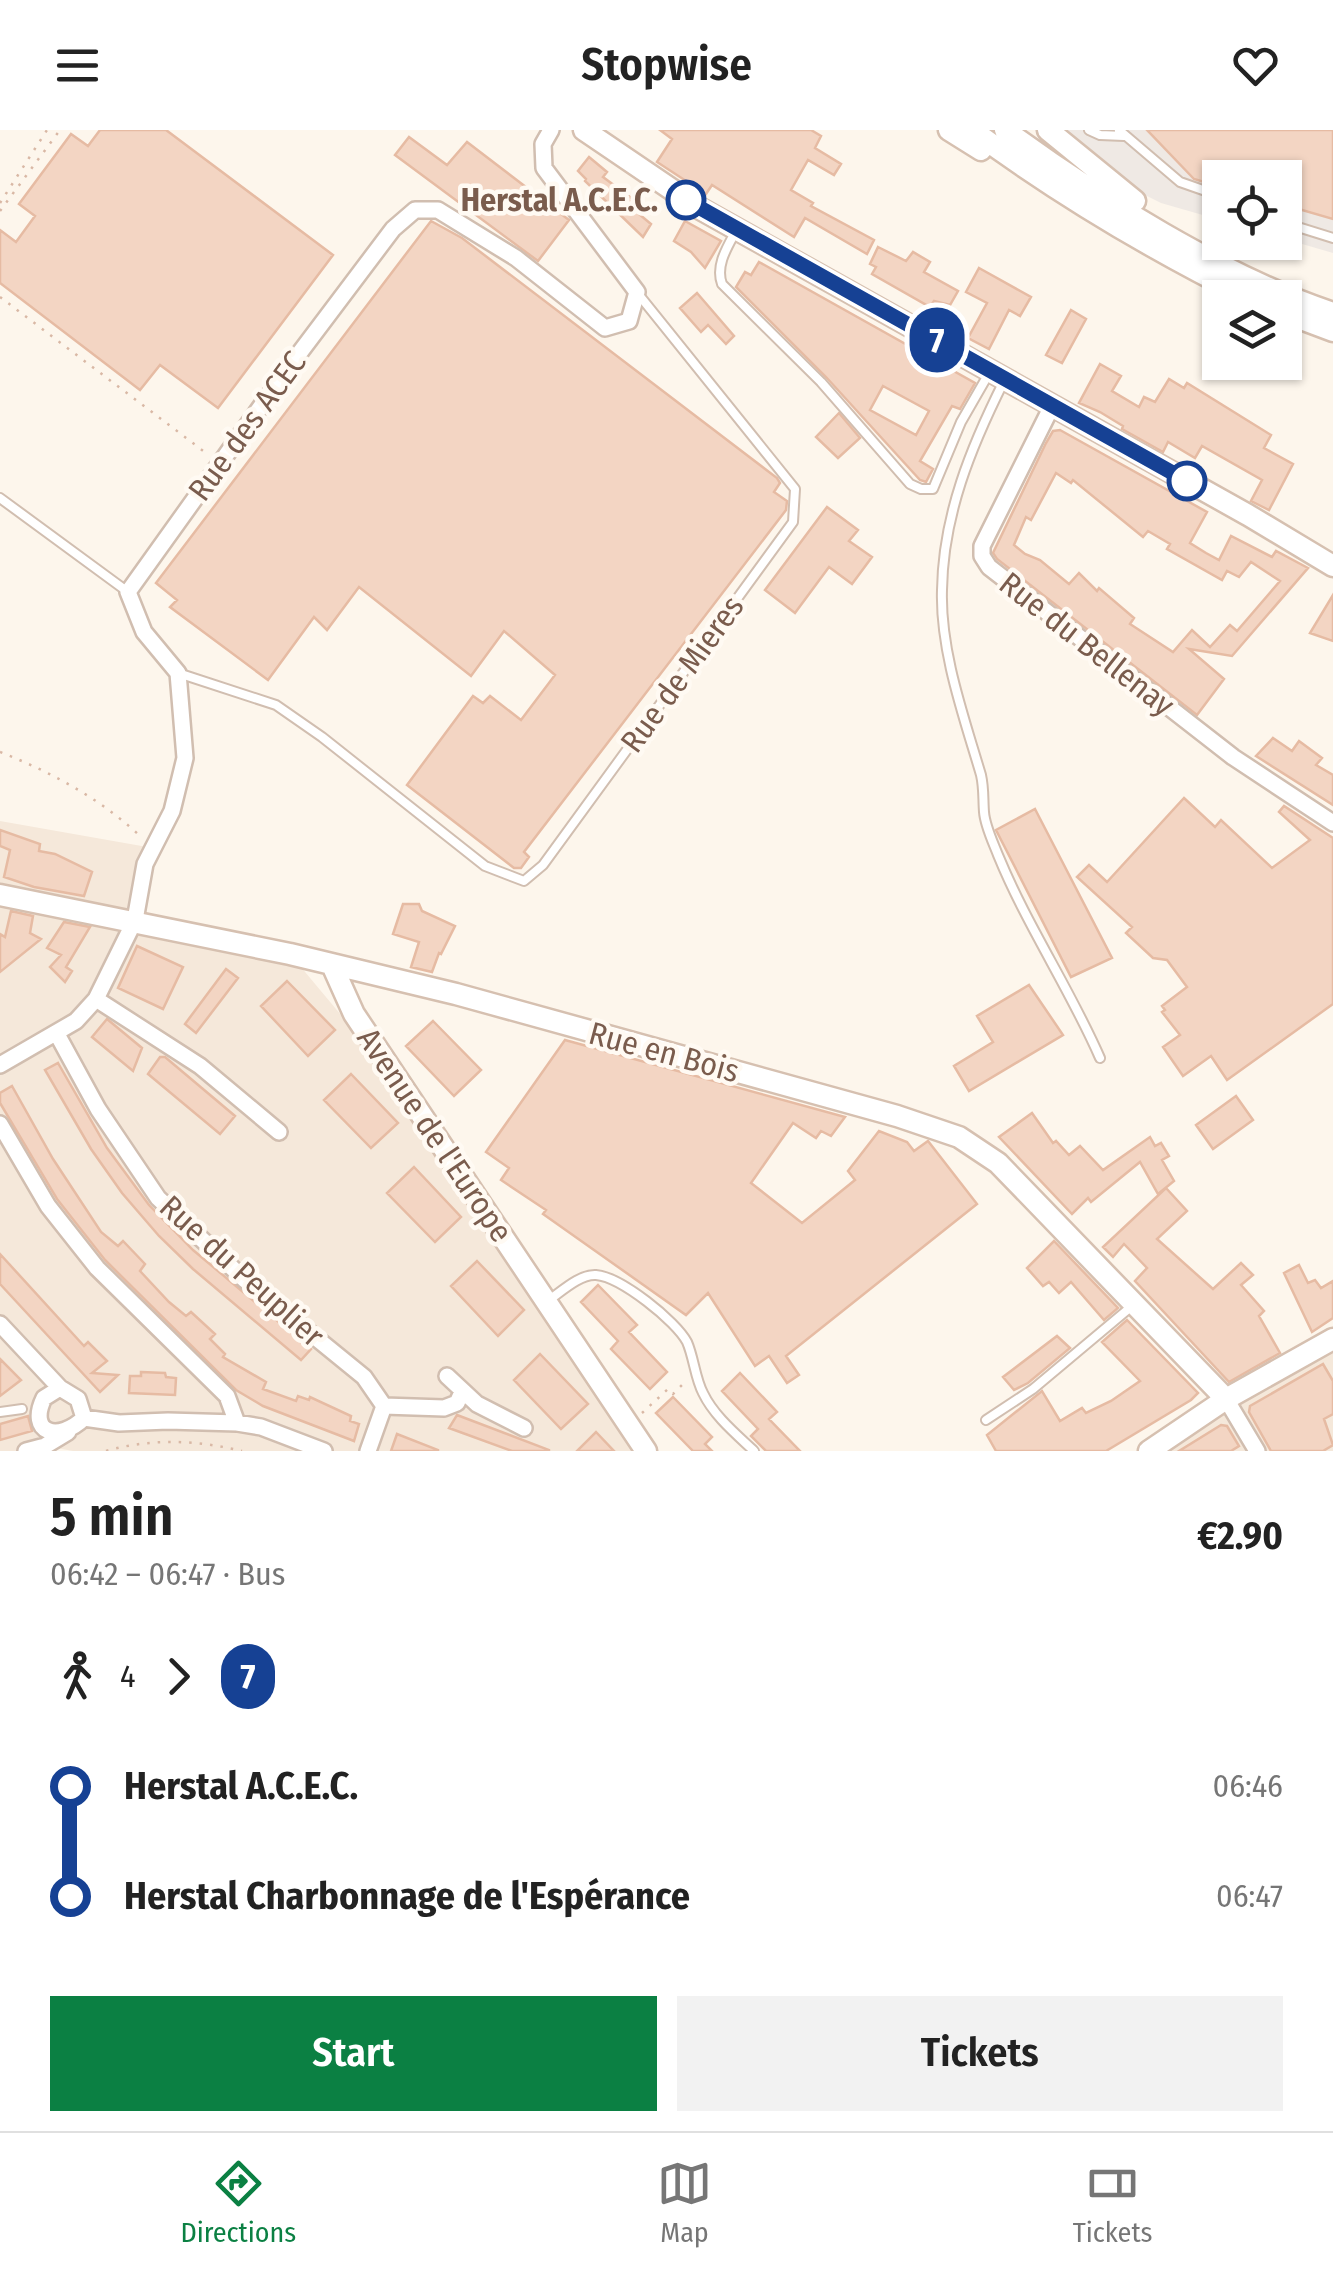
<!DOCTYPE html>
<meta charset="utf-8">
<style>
:root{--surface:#fff;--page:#f2f2f2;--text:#222;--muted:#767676;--line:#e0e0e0;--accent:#0b8043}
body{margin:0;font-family:"Fira Sans Condensed",sans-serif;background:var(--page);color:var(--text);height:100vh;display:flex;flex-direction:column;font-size:38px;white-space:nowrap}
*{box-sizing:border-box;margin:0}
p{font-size:32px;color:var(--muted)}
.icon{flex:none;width:55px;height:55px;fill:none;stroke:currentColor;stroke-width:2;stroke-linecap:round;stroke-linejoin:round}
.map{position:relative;height:1321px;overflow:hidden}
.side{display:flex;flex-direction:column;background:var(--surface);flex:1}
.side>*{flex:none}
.badge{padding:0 20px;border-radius:32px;font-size:35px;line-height:65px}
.fabs{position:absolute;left:1202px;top:30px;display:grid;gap:20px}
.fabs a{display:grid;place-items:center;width:100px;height:100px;border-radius:0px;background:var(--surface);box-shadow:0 2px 8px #0004;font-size:50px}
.map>.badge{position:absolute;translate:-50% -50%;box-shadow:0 0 0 5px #fff}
.legs{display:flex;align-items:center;gap:15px;height:110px;padding:0 50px;font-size:32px}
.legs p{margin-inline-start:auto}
.headline{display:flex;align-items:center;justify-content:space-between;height:170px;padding:0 50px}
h1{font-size:55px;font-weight:600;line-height:75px}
.action{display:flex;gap:20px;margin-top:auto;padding:20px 50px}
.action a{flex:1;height:115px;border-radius:0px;background:var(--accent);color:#fff;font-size:40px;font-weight:600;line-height:115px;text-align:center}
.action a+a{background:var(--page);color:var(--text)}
ul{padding:0 50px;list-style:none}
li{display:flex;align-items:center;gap:35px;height:110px;font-size:38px}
li i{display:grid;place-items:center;width:15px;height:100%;margin:0 12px;background:currentColor}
li i::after{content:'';width:25px;height:25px;margin:-12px;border:8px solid;border-radius:50%;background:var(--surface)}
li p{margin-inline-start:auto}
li:first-child i{background:linear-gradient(#0000 50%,currentColor 0)}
li:last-child i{background:linear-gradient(currentColor 50%,#0000 0)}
header{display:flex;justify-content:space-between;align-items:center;height:130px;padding:0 50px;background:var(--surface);font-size:45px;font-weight:600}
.dock{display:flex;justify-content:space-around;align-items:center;height:140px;border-top:2px solid var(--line);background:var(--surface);font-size:28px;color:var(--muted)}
.dock a{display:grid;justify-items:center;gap:5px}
.dock .current{color:var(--accent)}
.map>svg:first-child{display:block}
.residential{fill:#f5e8da}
.industrial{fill:#efe9e4}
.building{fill:#f3d5c3;stroke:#e6bba3;stroke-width:2.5;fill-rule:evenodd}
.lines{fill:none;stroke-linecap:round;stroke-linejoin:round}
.lane-casing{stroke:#d1beb0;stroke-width:12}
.street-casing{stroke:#d1beb0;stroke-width:20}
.secondary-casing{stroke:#d6c0b0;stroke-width:25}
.path{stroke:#d9b8a5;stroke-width:2.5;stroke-dasharray:2.5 8;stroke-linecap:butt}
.lane{stroke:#fff;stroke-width:8}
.street{stroke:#fff;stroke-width:15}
.secondary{stroke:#fff;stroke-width:20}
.line-1-casing{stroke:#fff;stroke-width:22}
.line-1{stroke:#164194;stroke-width:15}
.stop-1-dot{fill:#fff;stroke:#164194;stroke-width:5}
.labels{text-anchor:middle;stroke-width:9;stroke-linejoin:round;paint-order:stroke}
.stop-label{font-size:32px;font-weight:bold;fill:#7a5c4d;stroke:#fffaf3;text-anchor:end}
.street-label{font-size:32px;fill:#7a5c4d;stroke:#fffaf3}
</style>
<header><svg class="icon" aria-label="menu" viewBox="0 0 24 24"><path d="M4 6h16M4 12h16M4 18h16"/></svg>Stopwise<svg class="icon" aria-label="heart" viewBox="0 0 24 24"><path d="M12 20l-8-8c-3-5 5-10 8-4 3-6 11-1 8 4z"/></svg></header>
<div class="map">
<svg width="1333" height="1321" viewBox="0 0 1333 1321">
<rect width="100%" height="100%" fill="#fdf6ec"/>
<path class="residential" d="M0 691 153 718 135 790 290 824 423 983 657 1321H73L45 1316 23 1321H0Z
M1328 1212 1333 1222V1321H1148Z"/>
<path class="industrial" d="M1062 0H1333V123L1285 109V48H1220V90L1161 73 1123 54Z"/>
<path class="building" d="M100 0H166L333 125 218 278 160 235 140 260 0 153V100L16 112 35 86 19 74 71 4 88 16Z
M660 0H811L821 6 815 18 841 34 834 45 808 30 791 60 813 73 811 76 874 110 867 124 805 88 794 107 712 55 706 64 657 32 672 9Z
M1147 0H1333V89L1285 75V48H1220V57L1194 49Z
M409 7 447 35 467 12 569 90 538 131 395 25Z
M589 27 607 42 603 47 638 73 633 79 651 94 643 107 585 51 586 49 578 41Z
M431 91 462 108 777 348 780 353 774 362 787 371 786 380 524 722 529 727 521 738H514L407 655 473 566 483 573 490 566 521 590 555 545 504 501 471 546 359 457 327 500 314 487 268 550 170 477 177 470 156 453Z
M685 91 721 111 705 138 691 122 674 111Z
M878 117 906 131 913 122 930 132 924 142 958 161 950 175 934 171 930 177 872 144 876 137 870 134Z
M759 132 975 253 960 279 952 276 920 331 933 339 926 352 920 350 826 247 736 157 745 142 751 145ZM883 256 929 281 916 305 870 280Z
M979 138 1031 167 1020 186 1009 180 989 219 968 208 987 173 966 162Z
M697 163 734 206 726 214 708 195 701 202 680 178Z
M1071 180 1086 189 1062 233 1046 225Z
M1100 234 1121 246 1112 261 1139 277 1144 267 1155 272 1169 249 1184 258 1187 253 1271 305 1264 318 1293 334 1269 380 1251 371 1262 350 1202 316 1195 328 1168 312 1163 322 1122 299 1123 296 1100 282 1079 273Z
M839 283 860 308 838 328 816 307Z
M1060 300 1207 382 1190 413 1206 423 1219 430 1231 406 1272 427 1276 421 1308 438 1232 526 1189 519 1224 549 1197 585 997 429 993 423 1046 313 1053 301ZM1056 343 1071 353 1073 350 1143 407 1148 401 1170 414 1167 419 1222 450 1227 441 1239 447 1251 432 1280 451 1237 501 1230 495 1210 517 1192 500 1173 522 1130 494 1134 488 1099 458 1097 461 1079 443 1069 454 1040 430 1025 424 1014 415 1026 387 1031 390Z
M827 377 858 400 849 411 872 427 852 454 829 437 795 483 765 460Z
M1333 465V511L1310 503Z
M1273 608 1292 621 1299 611 1322 628 1316 635 1333 645V675L1256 626Z
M1184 668 1215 697 1221 690 1272 738 1310 710 1279 682 1284 676 1333 708V874L1227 950 1211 926 1183 946 1163 917 1180 905 1162 882 1165 880 1162 876 1187 857 1167 830 1153 828 1126 803 1132 797 1077 747 1089 735 1107 752Z
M1035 679 1112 828 1071 847 996 700Z
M0 700 40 714 39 721 55 724 92 742 84 766 34 757 4 747 10 720 0 716Z
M403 774H419L422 781 455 796 441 824 439 823 432 842 411 837 419 812 393 804Z
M11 781 33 786 30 803 41 809 0 842V804L5 807Z
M64 792 90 797 66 837 72 841 65 852 50 837 61 825 47 818Z
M137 816 183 837 163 879 118 858Z
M226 839 238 848 196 903 185 894Z
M287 851 335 900 308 926 261 876Z
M1029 855 1063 905 969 961 954 936 993 912 977 886Z
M107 889 142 918 133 941 92 907Z
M433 891 481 940 454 966 406 916Z
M565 910 845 987 831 1006 821 1001 816 1008 793 993 751 1053 802 1093 855 1050 848 1041 879 1001 907 1012 914 1021 928 1011 977 1074 786 1226 799 1245 787 1253 769 1226 755 1236 708 1163 686 1185 543 1084 546 1080 501 1050 509 1038 486 1022Z
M160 927H165L235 986 220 1004 148 944Z
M58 933 107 1018 149 1075 193 1120 311 1219 301 1230 193 1139 159 1106 122 1063 91 1019 45 940Z
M351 944 398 993 371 1018 324 970Z
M12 956 53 1029 101 1102 118 1116 123 1111 145 1134 140 1141 169 1172 186 1186 191 1182 215 1204 210 1209 225 1224 223 1227 266 1252 263 1259 296 1271 298 1266 309 1270 310 1267 351 1286 350 1291 359 1294 354 1311 263 1276 236 1260 105 1130 57 1069 0 973V963Z
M1236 966 1253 990 1213 1019 1196 995Z
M1032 983 1053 1013 1056 1011 1069 1025 1080 1016 1103 1040 1150 1007 1155 1016 1161 1013 1169 1026 1162 1030 1174 1051 1158 1064 1140 1032 1091 1072 1088 1068 1072 1084 999 1007Z
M414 1037 461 1087 435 1112 387 1063Z
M1166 1058 1187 1081 1157 1109 1213 1159 1241 1133 1253 1145 1241 1155 1264 1181 1259 1186 1280 1223 1229 1252 1135 1151 1147 1138 1124 1114 1113 1127 1103 1117Z
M1054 1111 1118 1178 1104 1190 1071 1152 1059 1163 1049 1152 1043 1156 1027 1138Z
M0 1124 84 1216 88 1212 107 1231 92 1243 118 1245 100 1262 0 1154Z
M477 1131 524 1180 498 1206 451 1156Z
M1299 1135 1308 1153 1315 1150 1321 1158 1333 1151V1188L1312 1202 1284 1143Z
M598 1155 637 1195 629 1202 667 1242 650 1259 611 1219 618 1211 581 1172Z
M1127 1190 1198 1263 1191 1270 1106 1321H996L987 1305 1042 1261 1060 1291 1082 1278 1086 1283 1111 1271 1140 1251 1102 1212Z
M1057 1206 1070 1218 1028 1253 1014 1260 1003 1247Z
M540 1224 588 1274 561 1299 514 1250Z
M0 1229 21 1250 0 1266Z
M1323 1234 1333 1251V1284L1324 1289 1333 1315 1323 1321H1271L1249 1282 1250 1276Z
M141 1242 165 1243 166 1247 176 1248 175 1265 129 1263 130 1246H141Z
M740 1243 777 1282 769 1289 800 1321H766L751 1306 758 1299 722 1261Z
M673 1267 712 1307 705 1314 712 1321H693L656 1283Z
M457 1285 549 1320V1321H512L449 1298Z
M28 1286 32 1301 0 1310V1294Z
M1221 1295 1227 1296 1239 1316 1231 1321H1179Z
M596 1302 614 1321H577Z
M397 1304 438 1320V1321H391Z"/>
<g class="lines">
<g class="lane-casing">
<path id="lane" d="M1089 0 1100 5 1124 6
M1119 0 1180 52 1220 66
M1285 93 1333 108
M737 99C728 116 715 135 722 154L821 252 910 354 921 359H933L961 292 988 245
M1004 251C971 317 943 385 942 460 940 521 964 587 981 645 984 658 983 669 984 682 985 696 993 712 998 725 1027 796 1070 859 1100 928
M0 368 128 462
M178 543 276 575 322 607 485 736 524 751 543 735 793 392 795 359 639 165
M549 1170C562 1161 580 1144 596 1145 621 1147 676 1191 687 1212 694 1228 695 1248 703 1263 714 1286 736 1304 754 1321
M0 1282 22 1279
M986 1290 1033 1259 1132 1176"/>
</g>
<g class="street-casing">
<path id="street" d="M1052 276 982 416V426L989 437 1233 627 1333 693
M96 869 200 936 279 1002
M57 904 98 979 158 1068 245 1150 364 1247 384 1276
M0 935 76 891 96 869 135 790 145 734 172 681 185 628 178 543 144 502 128 462 292 233 393 99 415 80H438L516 128 605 198 629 191 637 162 544 38 543 14 551 0
M0 994 48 1076 97 1138 227 1266 237 1293
M0 1194 60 1258 78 1269 84 1288
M447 1246 477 1274 524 1298
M60 1258 44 1268C27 1303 58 1313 84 1288
M1226 1269 1257 1321
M384 1276 444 1278 457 1273 462 1262
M84 1288 119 1293 168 1291 237 1293 261 1297 324 1321
M26 1321 45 1316 68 1302
M368 1321 384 1276"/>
</g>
<g class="secondary-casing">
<path id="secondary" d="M584 0 699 78 1248 385 1333 436
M949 0 981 20
M972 0C1059 64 1153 120 1250 168
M1005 0C1096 67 1226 148 1333 183
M1048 0 1135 71
M1285 183 1333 201
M0 765 290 824 456 864 897 986 959 1007 998 1033 1226 1269
M332 835 354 884 646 1321
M1149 1321 1226 1269 1333 1209"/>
</g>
<path class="path" d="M0 73 47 0
M0 81 60 0
M0 167 206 323
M0 622C51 642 99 668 139 705
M642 1283 668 1259 673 1264 684 1253
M106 1321C151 1308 197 1310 242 1321"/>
<use href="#lane" class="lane"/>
<use href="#street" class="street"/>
<use href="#secondary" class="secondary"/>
</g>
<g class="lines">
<g class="line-1-casing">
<path id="line-1" d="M686 70 1187 351"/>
</g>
<use href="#line-1" class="line-1"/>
</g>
<g class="stop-1-dot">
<circle cx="686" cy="70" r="18"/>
<circle cx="1187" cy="351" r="18"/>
</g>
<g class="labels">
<g class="stop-label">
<text x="658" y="81">Herstal A.C.E.C.</text>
</g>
<g class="street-label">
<text transform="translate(247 296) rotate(-54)" y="11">Rue des ACEC</text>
<text transform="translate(1087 514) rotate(38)" y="11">Rue du Bellenay</text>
<text transform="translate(682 544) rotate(-54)" y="11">Rue de Mieres</text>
<text transform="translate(664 922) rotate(15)" y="11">Rue en Bois</text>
<text transform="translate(435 1005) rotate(56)" y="11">Avenue de l'Europe</text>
<text transform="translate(242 1141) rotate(42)" y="11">Rue du Peuplier</text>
</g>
</g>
</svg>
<div class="fabs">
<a><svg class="icon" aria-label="locate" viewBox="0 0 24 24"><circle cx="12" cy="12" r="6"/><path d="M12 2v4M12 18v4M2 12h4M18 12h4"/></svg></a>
<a><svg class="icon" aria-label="layers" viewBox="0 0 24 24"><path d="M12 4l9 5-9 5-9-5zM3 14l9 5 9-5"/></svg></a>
</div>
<b class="badge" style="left:937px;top:210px;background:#164194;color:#fff">7</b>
</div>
<section class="side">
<div class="headline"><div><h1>5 min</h1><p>06:42 – 06:47 · Bus</p></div><b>€2.90</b></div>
<div class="legs"><svg class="icon" aria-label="walk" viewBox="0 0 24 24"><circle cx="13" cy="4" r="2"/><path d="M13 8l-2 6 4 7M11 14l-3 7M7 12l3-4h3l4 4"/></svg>4<svg class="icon" aria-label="forward" viewBox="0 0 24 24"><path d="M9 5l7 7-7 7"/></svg><b class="badge" style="background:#164194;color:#fff">7</b></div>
<ul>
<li><i style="color:#164194"></i><b>Herstal A.C.E.C.</b><p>06:46</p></li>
<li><i style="color:#164194"></i><b>Herstal Charbonnage de l'Espérance</b><p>06:47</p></li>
</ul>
<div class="action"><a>Start</a><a>Tickets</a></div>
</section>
<nav class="dock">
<a class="current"><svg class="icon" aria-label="directions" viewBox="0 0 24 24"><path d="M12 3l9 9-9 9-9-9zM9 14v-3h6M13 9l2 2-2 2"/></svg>Directions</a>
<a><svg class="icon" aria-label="map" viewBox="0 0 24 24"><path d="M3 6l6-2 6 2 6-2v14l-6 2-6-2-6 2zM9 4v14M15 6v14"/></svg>Map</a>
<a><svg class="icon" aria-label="tickets" viewBox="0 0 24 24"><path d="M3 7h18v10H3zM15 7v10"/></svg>Tickets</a>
</nav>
